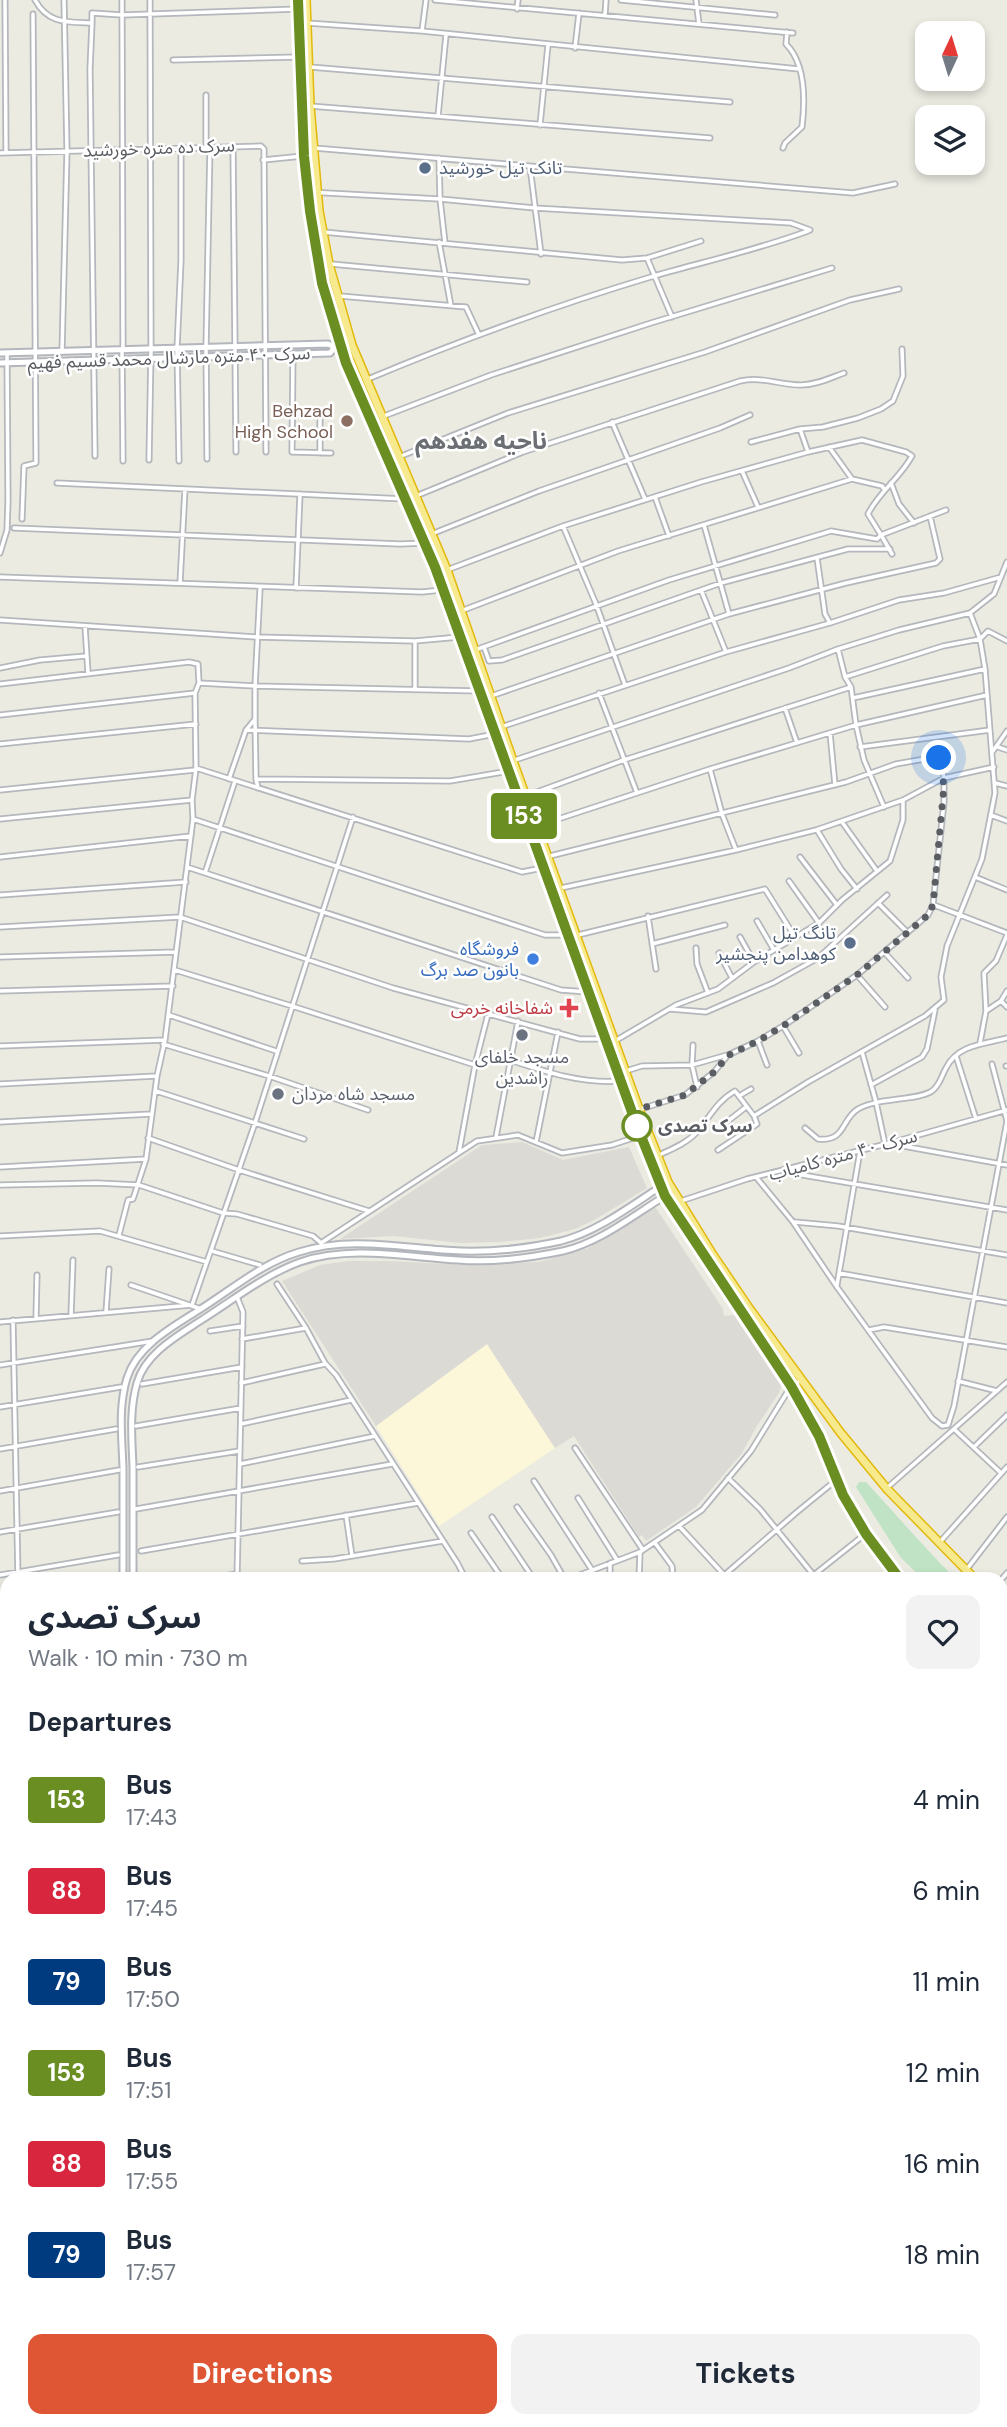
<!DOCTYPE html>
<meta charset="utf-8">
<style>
:root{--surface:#fff;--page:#f2f2f3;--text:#1f2937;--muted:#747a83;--accent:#df5635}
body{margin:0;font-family:"DM Sans","Noto Sans Arabic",sans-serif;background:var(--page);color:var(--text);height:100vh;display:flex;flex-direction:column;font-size:26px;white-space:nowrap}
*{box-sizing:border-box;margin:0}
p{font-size:23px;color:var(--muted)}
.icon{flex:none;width:38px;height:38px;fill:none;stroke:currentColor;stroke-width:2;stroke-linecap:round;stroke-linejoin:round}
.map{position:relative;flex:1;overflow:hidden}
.details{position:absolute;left:0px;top:1572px;width:1008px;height:856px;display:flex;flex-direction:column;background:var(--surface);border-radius:21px 21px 0 0;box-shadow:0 4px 10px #0003}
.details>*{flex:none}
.badge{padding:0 14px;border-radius:5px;font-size:24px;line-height:46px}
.needle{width:46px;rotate:4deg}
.tools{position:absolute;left:915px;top:21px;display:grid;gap:14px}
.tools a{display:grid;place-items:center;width:70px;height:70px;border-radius:14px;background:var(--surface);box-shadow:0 4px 10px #0003;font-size:35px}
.you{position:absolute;width:35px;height:35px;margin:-18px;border:5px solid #fff;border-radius:50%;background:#1a73e8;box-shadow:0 0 0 10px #1a73e833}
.map>.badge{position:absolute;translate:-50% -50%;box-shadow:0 0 0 4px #fff}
h2{padding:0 28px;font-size:26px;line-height:63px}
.round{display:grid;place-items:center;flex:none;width:74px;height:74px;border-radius:14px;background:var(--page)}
.summary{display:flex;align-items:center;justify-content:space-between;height:119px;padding:0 28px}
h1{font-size:33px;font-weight:700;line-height:52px}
.cta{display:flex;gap:14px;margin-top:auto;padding:14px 28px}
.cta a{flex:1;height:80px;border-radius:14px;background:var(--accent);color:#fff;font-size:28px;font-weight:700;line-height:80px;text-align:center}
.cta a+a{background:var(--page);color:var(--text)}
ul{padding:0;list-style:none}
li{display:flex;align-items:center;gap:21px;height:91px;padding:0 28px}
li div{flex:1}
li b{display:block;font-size:26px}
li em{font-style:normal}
li .badge{min-width:77px;font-weight:700;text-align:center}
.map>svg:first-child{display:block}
.commercial{fill:#fcf7d8}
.industrial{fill:#dbdad4}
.green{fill:#bfe3c4}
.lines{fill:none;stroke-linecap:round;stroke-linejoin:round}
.street-casing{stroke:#b4b7bc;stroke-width:7}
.secondary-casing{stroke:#b3b6bc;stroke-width:9}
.highway-casing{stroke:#e2b90c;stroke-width:10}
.street{stroke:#fff;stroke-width:3.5}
.secondary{stroke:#fff;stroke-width:5}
.highway{stroke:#f7e98e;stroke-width:7}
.line-casing{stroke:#fff;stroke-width:16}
.line{stroke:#6b8e23;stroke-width:10}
.walk{stroke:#5a5d62;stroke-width:7;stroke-dasharray:0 12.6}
.service-dot{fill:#5c6f8a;stroke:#fff;stroke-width:2.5}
.education-dot{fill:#8d6e63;stroke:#fff;stroke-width:2.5}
.shop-dot{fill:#3f7fe0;stroke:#fff;stroke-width:2.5}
.health-dot{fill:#e0444e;stroke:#fff;stroke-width:2.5}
.worship-dot{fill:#6b7280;stroke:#fff;stroke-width:2.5}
.stop-dot{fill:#fff;stroke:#6b8e23;stroke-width:3.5}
.labels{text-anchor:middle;stroke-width:5;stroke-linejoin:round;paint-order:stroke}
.street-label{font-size:18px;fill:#5a5d62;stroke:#fff}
.service-label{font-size:18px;fill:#4e5e75;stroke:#fff;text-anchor:start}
.education-label{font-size:18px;fill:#785e54;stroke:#fff;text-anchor:end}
.shop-label{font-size:18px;fill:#366cbe;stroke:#fff;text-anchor:end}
.health-label{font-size:18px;fill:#be3a42;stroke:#fff;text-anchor:end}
.worship-label{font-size:18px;fill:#5b616d;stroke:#fff}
.stop-label{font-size:18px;font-weight:bold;fill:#5a5d62;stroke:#fff;text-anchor:start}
.district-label{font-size:24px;font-weight:bold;fill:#6b6f74;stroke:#fff}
</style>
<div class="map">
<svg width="1007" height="2427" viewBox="0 0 1007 2427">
<rect width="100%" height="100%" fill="#ecebe2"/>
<path class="commercial" d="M487 1344 555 1448 439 1526 376 1426Z"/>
<path class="industrial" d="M522 1142 563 1160 629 1147 647 1188 596 1219 575 1229 540 1238 500 1242 461 1243 393 1236 340 1239 482 1145Z
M654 1205 723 1309 724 1316 734 1315 781 1386 779 1393 757 1426 742 1453 696 1507 646 1541 642 1535 639 1537 574 1436 555 1448 487 1344 376 1426 282 1281 320 1265 348 1261H389L467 1265 538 1262 586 1249Z"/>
<path class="green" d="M859 1482H866C896 1514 924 1548 955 1578H922L901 1558 856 1487Z"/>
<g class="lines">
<g class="street-casing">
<path id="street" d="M5 0 6 153
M35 0C48 24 67 22 92 23V13L122 15 298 9
M122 0 123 350
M435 0 793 33
M621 0 775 15
M696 0 699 24
M517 9 518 0
M605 15 606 0
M92 23 90 69 95 456
M307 23 422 31 799 69
M422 31 426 0
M575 48 579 13
M173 60 299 57
M310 67 730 102
M206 95V145
M310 106 710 138
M438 116 446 35
M540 125 548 45
M233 146 236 452
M314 148 853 193 895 184
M783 148 785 143 802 127C805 102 806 64 786 44L787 32
M0 153 261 146 264 149 266 452
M439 158 440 199 445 243
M263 160 303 156
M530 167 541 254
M308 192 440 199 535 208 791 223 810 230
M323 232 622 260 647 258 701 241
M439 242 451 306
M647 258 672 317
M331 264 527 282
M340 296 466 307 479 335
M122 350 123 461
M62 352 67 151 64 0
M293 354 292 452 331 453
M368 379C461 340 557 305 654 276 706 261 757 250 808 231
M293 414H320V453
M384 416 491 375 651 323 832 268
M612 422 645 499
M800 429 808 452
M751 442 800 429 823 427 858 418 881 409 893 401 903 376 902 349
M829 447 852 479
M399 457 508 413 705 352 850 300 899 289
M207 459 206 348 210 146
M149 460 151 350 150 0
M179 461 177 349 181 260V148
M742 471 758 507
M57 483 405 499
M891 483 899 504 914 523
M416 496 523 452 740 381C762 376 779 385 801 385 816 385 830 378 844 373
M655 497 669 536
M22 519 24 466 36 463 33 14
M704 525 729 614
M563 526 596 604 625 685
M14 528 400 544 426 543 434 540
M434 533 539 491 720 428 750 415
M0 553 7 530 8 501 7 354
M892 554 881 535 946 510
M817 558 825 614 830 623
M447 570 563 526 701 482 808 452 862 440 906 452 912 456C900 478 879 492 868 514L881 535 877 539 831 531 669 580 475 650
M0 577 422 592 442 590
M180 583 185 489
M296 588 300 494
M701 590 726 652
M461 611 618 551 852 479 882 486 884 489
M0 620 256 637 415 641 459 637
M85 626 88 673
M415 641V690
M484 647 489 661 502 660 721 583 848 549H890
M838 649 845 677 851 687 856 725 864 760 884 807
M0 668 40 660 86 656
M845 677 943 646 980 639 988 631 1007 641
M0 684 189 662 198 664 199 683
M599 693 637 793
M491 696 729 614 846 583 936 563 940 559 930 516
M853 698 985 669
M785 708 797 743
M0 715 195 693
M255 719 256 779
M501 727 726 652 830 623 899 600 944 593 1001 577
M246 730 469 739 495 734
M830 733 835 785
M0 744 196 724
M860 747 990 730
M998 747 1007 750
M993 751 1007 731
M515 760 789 668 838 649 899 630 970 613 994 594 1007 562
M196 768 522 872 542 868
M710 769 722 814 736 850
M229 779 246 730 255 719V686L260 589
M995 783 1007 786
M258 788 256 779 450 781 509 771
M0 790 195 770
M526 796 624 760 851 687
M991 815 1007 821
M0 819 192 800
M193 819 545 935H567
M842 822 877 871
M537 826 710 769 856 725 987 695
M817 830 841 869 857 889
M550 856 846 782 896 764 936 757 940 758 944 778V802L933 905 928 915 857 975 783 1026 758 1041 728 1055 714 1072 685 1095 641 1109
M0 857 191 836
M800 857 837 905
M187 867 561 990 588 992
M205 873 235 781
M975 877 1007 890
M789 881 819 923
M561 888 736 850 816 830 903 800 944 778 994 767
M0 895 186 882
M878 903 907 932
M934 905 1007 933
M648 916 656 969
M757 921 774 950
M0 927 180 917 393 988 580 1039H605
M578 935 765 889 795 937
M740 937 754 962
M652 944 725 925
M696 948 697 964 708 993
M719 953 732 978
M885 953 908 978
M0 957 176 952
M175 970 292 1006 475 1065
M857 975 885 1007
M0 991 173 986
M1001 1001 1007 1007
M670 1009 706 1012 773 983 818 958 887 895
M986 1011 1001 1001 1007 991
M169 1015 276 1051
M783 1026 799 1053
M615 1041 676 1005 718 989 754 962 819 923 842 900 890 861 903 820V800
M758 1041 767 1065
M980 1043 986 1011 984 973 996 961 1007 935
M163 1044 269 1076 368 1110
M693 1045 692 1065 697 1087
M0 1046 165 1040
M862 1052 876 1102 885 1144
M956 1056 976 1119
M510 1060C546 1072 582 1084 620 1081
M1006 1066H1007
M626 1071 642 1066 692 1065 727 1055
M0 1084 157 1076
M871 1085 922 1057 927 1049 935 1010
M156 1091 304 1139
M739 1096 751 1089
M754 1116 808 1082 925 1016 944 1000 941 977 947 946 982 859 995 793 985 669 980 639 970 613
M728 1121 746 1107
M0 1122 151 1114
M805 1128 818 1139C846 1142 841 1119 858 1109 879 1097 917 1101 932 1091 940 1085 941 1077 946 1068 958 1044 985 1044 1007 1038
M496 1137 518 1021
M148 1138 239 1170 369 1211
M536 1142 558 1032
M892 1144 1007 1165
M459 1152 475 1065 488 1014
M659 1155C672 1149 687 1143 697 1132 710 1117 717 1101 735 1091L754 1116 757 1124 718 1150
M0 1167 146 1159
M785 1172 1007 1210
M756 1177 793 1222 837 1287 932 1418 942 1426 948 1425 954 1406 1007 1121 992 1064
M0 1185 97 1183 139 1185 223 1213 237 1214 313 1236 321 1243
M681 1201 747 1179 890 1143 1007 1110
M795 1222 838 1226 1007 1255
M119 1235 128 1200 133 1199 146 1159 157 1076 165 1040 193 819 192 800 196 768 195 693 199 683 255 686 479 691
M0 1236 100 1231 207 1262
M322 1246 321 1243 477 1141 518 1135 562 1153 612 1145 639 1136
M212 1251 260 1265
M839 1273 1007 1303
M277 1284 306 1328 325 1363 336 1375 458 1564 465 1578
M131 1285 201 1309
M837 1285 860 1151
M192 1305 255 1123 353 817
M106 1312 109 1269
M71 1315 73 1260
M36 1318 37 1275
M13 1320 18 1578
M0 1322 192 1305
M869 1330 884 1327 1007 1347
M210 1331 243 1326
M242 1339 306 1328
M0 1365 153 1341
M958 1381 997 1391
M241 1383 325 1364
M142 1384 242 1367
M0 1407 121 1387
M241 1424 351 1400
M136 1426 241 1408
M955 1430 1001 1473
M974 1447 1007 1415
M575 1448 643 1550
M0 1449 116 1429
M240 1464 375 1436
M138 1467 239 1451
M728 1478 760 1509 816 1578
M534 1481 592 1570
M888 1487 1007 1382
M0 1491 119 1470
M578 1498 617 1560
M517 1507 551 1555 564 1578
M136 1509 392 1464
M346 1515 352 1556
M492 1517 533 1578
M679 1526 727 1578
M0 1532 118 1512
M471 1533 502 1578
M940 1542 1007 1467
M655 1543 672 1566 673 1578
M141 1551 418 1503
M302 1561 334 1559 443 1541
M967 1569 1007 1517
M0 1575 118 1555
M210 1578 237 1574
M237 1578 243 1312 237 1297
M572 1578 640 1552 702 1510 751 1451 791 1386 800 1381
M610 1578V1563
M639 1578 640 1553
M721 1578 797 1512 835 1481
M810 1578 864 1535
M1001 1580 1007 1573
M0 1616 7 1615
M0 1660 7 1659
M0 1701 7 1700
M1001 1743 1007 1738
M0 1745 7 1744
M0 1785 7 1784
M1001 1800 1007 1794
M0 1827 7 1825
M1001 1849 1007 1855
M0 1870 7 1868
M0 1912 7 1911
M1001 1912 1007 1907
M1001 1968 1007 1963
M1001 2014 1007 2022
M0 2040 7 2038
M1001 2078 1007 2073
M0 2080 7 2079
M1001 2132 1007 2127
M1001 2201 1007 2195
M0 2220 7 2219
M0 2284 7 2283
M1001 2295 1004 2302
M0 2316 7 2315
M0 2369 7 2368
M1001 2396 1007 2401
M444 2420V2427
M490 2420 492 2427
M539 2420 547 2427
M588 2420 592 2427
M821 2420 828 2427
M23 2427V2420
M61 2427V2420
M142 2427V2420
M181 2427V2420
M219 2427V2420
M258 2427V2420
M295 2427 296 2420
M333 2427 334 2420
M373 2427V2420
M411 2427 412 2420
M725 2427V2420"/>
</g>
<g class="secondary-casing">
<path id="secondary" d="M0 353 328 344 335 347
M0 363 330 353 335 347 352 345
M123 1578C123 1542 123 1504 123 1468 122 1438 118 1407 127 1378 137 1346 172 1327 199 1310 231 1290 262 1263 299 1252 352 1235 407 1249 461 1251 495 1252 529 1248 561 1241 597 1232 632 1205 663 1185
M133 1578C133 1541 133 1504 133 1467 132 1439 129 1411 137 1383 145 1354 177 1336 200 1321 232 1301 264 1275 300 1262 350 1245 406 1257 458 1260 493 1263 529 1258 563 1251 599 1243 634 1215 665 1196
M101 2427 102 2420
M112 2427V2420"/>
</g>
<g class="highway-casing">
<path id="highway" d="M298 0C302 92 299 195 323 285 351 391 405 488 443 590L637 1126 665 1196 791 1386 819 1436 843 1495 866 1534 899 1578
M306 0 310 106 319 211 329 264 352 345 447 570 513 761 639 1109 668 1182 713 1255 749 1308 840 1432 887 1489 974 1578
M1001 1605 1007 1611
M1001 1675 1007 1682"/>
</g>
<use href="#street" class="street"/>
<use href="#secondary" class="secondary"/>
<use href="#highway" class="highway"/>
</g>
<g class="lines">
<g class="line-casing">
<path id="line" d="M298 0 304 156 310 211 322 283 346 363 435 567 637 1126 665 1196 791 1386 819 1436 843 1495 866 1534 899 1578"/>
</g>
<use href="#line" class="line"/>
<path class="walk" d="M637 1126 639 1109 685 1095 714 1072 729 1055 758 1041 783 1026 857 975 928 915 933 905 944 786 939 758"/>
</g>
<g class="service-dot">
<circle cx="425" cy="168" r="7"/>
<circle cx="850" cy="943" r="7"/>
</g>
<circle class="education-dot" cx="347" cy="421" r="7"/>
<circle class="shop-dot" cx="533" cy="959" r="7"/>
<path class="health-dot" d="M565.5 997.5h7v7h7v7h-7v7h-7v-7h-7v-7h7z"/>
<g class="worship-dot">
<circle cx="522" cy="1035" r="7"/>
<circle cx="278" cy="1094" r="7"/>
</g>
<circle class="stop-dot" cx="637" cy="1126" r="14"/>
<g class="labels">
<g class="street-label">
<text transform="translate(159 148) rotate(-2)" y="6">سرک ده متره خورشید</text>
<text transform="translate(169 358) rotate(-2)" y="6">سرک ۴۰ متره مارشال محمد قسیم فهیم</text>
<text transform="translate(843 1155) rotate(-15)" y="6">سرک ۴۰ متره کامیاب</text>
</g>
<g class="service-label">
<text x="439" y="174">تانک تیل خورشید</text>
<text x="836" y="939" text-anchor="end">تانگ تیل<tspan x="836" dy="21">کوهدامن پنجشیر</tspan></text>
</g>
<g class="education-label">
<text x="333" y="417">Behzad<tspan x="333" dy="21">High School</tspan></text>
</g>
<g class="shop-label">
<text x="519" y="955">فروشگاه<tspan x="519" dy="21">بانون صد برگ</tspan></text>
</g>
<g class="health-label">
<text x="553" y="1014">شفاخانه خرمی</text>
</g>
<g class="worship-label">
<text x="522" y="1063">مسجد خلفای<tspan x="522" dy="21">راشدین</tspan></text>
<text x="292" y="1100" text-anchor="start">مسجد شاه مردان</text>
</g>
<g class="stop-label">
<text x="658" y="1132">سرک تصدی</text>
</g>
<g class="district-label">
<text x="481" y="449">ناحیه هفدهم</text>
</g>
</g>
</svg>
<div class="tools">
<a><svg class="needle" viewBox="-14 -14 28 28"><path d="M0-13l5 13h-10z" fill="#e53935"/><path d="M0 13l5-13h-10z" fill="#747a83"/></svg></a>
<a><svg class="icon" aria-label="layers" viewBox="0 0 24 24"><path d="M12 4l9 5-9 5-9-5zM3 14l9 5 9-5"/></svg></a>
</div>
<div class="you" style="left:939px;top:758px"></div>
<b class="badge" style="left:524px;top:816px;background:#6b8e23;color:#fff">153</b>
<section class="details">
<div class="summary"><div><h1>سرک تصدی</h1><p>Walk · 10 min · 730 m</p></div><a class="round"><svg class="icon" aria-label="heart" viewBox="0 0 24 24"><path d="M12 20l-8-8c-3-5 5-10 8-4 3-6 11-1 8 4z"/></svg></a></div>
<h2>Departures</h2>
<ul>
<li><span class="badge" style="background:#6b8e23;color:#fff">153</span><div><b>Bus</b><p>17:43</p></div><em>4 min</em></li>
<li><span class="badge" style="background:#d7263d;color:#fff">88</span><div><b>Bus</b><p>17:45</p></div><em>6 min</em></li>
<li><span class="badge" style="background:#003b80;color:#fff">79</span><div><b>Bus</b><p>17:50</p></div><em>11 min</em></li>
<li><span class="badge" style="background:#6b8e23;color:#fff">153</span><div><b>Bus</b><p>17:51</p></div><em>12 min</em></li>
<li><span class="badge" style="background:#d7263d;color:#fff">88</span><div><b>Bus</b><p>17:55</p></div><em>16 min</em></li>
<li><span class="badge" style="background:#003b80;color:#fff">79</span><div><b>Bus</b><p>17:57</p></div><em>18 min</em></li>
</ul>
<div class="cta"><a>Directions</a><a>Tickets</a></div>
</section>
</div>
